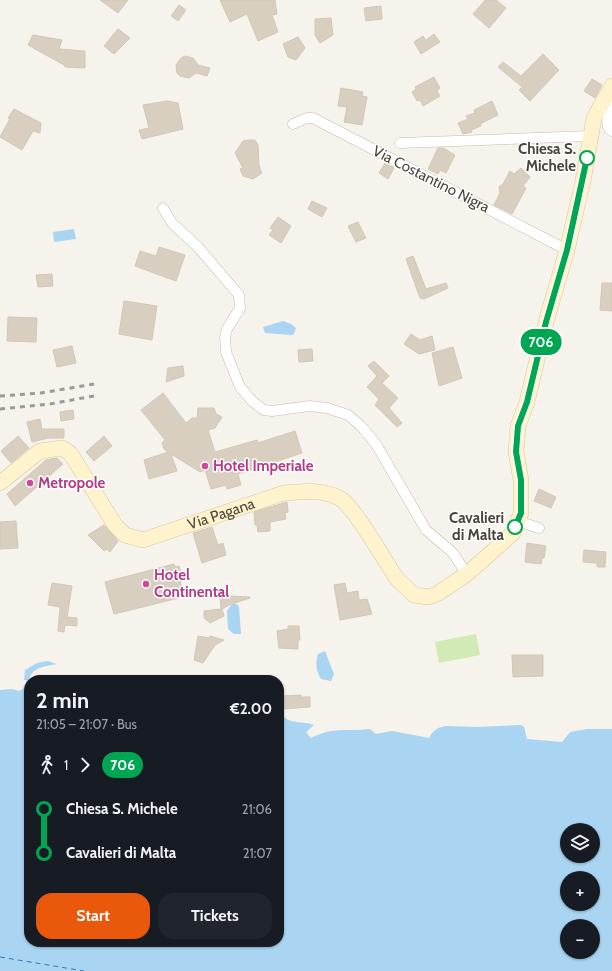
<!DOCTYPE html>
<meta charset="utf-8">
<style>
:root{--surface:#171b24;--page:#20242c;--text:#f1f3f6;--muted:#9ea1a6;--accent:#ea580c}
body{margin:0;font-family:Cabin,sans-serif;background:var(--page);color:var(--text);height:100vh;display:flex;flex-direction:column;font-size:15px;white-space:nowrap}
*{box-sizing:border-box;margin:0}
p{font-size:13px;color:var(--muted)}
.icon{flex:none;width:22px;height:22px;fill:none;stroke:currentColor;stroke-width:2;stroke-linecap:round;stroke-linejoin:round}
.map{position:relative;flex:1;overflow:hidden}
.panel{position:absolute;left:24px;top:675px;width:260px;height:272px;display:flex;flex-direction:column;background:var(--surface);border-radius:16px;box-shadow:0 1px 3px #0004}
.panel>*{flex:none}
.badge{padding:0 8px;border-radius:13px;font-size:14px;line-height:26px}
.fabs{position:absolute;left:560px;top:823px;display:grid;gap:8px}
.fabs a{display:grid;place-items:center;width:40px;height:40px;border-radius:50%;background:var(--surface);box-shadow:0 1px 3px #0004;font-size:20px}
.map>.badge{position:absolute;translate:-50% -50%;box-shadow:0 0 0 2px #fff}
.legs{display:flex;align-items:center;gap:6px;height:44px;padding:0 12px;font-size:13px}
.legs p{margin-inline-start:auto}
.summary{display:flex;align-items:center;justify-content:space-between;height:68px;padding:0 12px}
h1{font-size:22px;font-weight:800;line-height:30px}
.cta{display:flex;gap:8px;margin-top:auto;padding:8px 12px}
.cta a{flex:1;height:46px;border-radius:16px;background:var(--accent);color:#fff;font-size:16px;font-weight:800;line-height:46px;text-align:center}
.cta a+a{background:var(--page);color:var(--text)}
ul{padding:0 12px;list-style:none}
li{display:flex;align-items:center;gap:14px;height:44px;font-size:15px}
li i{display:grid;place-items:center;width:6px;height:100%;margin:0 5px;background:currentColor}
li i::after{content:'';width:10px;height:10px;margin:-5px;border:3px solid;border-radius:50%;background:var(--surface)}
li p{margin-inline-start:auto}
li:first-child i{background:linear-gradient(#0000 50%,currentColor 0)}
li:last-child i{background:linear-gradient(currentColor 50%,#0000 0)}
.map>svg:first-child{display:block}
.green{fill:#d2eab5}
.water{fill:#a9d4f2;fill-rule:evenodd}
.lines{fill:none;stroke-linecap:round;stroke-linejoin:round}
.ferry{stroke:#2e7ab2;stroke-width:1;stroke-dasharray:5 4;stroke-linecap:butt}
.building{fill:#d8cfc1;stroke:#d3c7b4}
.minor-casing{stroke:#c2bbae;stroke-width:11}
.secondary-casing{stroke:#d6c79b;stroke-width:16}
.minor{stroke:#fff;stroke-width:10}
.secondary{stroke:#fff3cd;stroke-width:15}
.rail{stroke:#9a9a9a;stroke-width:3;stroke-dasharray:5 5;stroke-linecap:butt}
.line-1-casing{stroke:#fff;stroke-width:9}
.line-1{stroke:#00a651;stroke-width:6}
.stop-1-dot{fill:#fff;stroke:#00a651;stroke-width:2}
.hotel-dot{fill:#d1479c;stroke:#fff;stroke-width:1.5}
.labels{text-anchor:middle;stroke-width:3;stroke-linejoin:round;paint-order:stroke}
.stop-label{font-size:15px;font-weight:bold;fill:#4b4439;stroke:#fff;text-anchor:end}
.street-label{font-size:15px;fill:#4b4439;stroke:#fff}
.hotel-label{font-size:15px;font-weight:bold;fill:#b23c85;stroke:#fff;text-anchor:start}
</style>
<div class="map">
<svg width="612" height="971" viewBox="0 0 612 971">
<rect width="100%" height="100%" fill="#f6f3ec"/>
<path class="green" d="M476 634 480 655 439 663 435 642Z"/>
<path class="water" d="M74 229 76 239 54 242 53 232Z
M283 321 291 324 296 328 293 335 265 333 263 327Z
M232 604H237L239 607 241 634H234L228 629 227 611Z
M325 651 334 674 331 681 321 679C316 670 315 663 318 654Z
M48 661 57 664C45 666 31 668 29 680V942H279V717H284C292 724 303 721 314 725L306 732 311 738C334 726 345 732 370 729L376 734 392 731 429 738 432 733 438 728 446 726 477 727 521 725 524 727 527 739 562 742 570 732 587 729H612V971H0V690L12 689 19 691 23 689 27 680H24L25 670 37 663ZM567 830H593V856H567ZM567 878H593V904H567ZM567 926H593V952H567Z"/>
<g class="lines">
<path class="ferry" d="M0 957 84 971"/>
</g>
<path class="building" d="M100 0H128L118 13Z
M220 0H275L277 14 272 15 278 32 258 41 247 14 230 22Z
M485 0H496L506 8 489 28 473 14Z
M179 5 186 10 178 21 171 16Z
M381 6 382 19 366 21 364 8Z
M331 18 333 35 320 43 315 35V19Z
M118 29 130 38 114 54 104 46Z
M434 34 440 42 421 54 414 42 423 36 426 40Z
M33 35 62 40 59 49 85 51V68L65 67 64 65 28 45Z
M298 37 305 48 296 60 288 57 283 44Z
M543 54 559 70 530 101 519 90 522 87 498 67 503 62 521 76Z
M185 56 193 58 198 65 210 68 207 76 196 73 189 78 180 76 177 73 176 65 181 58Z
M434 77 440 88 437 91 440 96 423 106 420 100 417 101 412 92 416 89 415 87Z
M592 79 602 85 595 98 584 91Z
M341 88 363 92 362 96 367 97 362 125 344 122 347 107 338 106Z
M167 101 178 103 183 129 142 139 139 130 149 128 143 105Z
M492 101 498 115 480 124 481 126 471 130 472 132 463 134 458 123 468 119 466 116 475 113 474 110Z
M14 109 41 123 40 133 33 131 22 150 0 137 10 119 8 118Z
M248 140H255L258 145 259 166 262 173 253 179 243 176 240 169 243 168 235 153 243 141Z
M438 148H443L455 155 446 173 440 170 438 174 428 169Z
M385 163 394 168 388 179 379 173Z
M521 168 530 177 523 186 526 188 512 214 494 205 500 193 499 187 503 184 510 171 514 174Z
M312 201 327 208 322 217 308 209Z
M278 217 291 226 281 243 269 235 273 230 270 228Z
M358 222 366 238 356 242 348 226Z
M159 247 185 255 176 281 135 266 140 251 156 256Z
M413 256 426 289 446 283 448 288 424 299 420 298 406 259Z
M52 274 53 286 38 287 36 275Z
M602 283H612V311L600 310Z
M124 301 157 306 152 340 119 334Z
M8 317 37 318 36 342 7 341Z
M411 334 420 340 432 336 435 350 419 354 404 344Z
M72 346 76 363 57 367 53 350Z
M453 347 462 378 439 386 432 353Z
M312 349 313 361 299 362 298 350Z
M374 361 389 376 382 383 398 398 389 408 402 423 397 427 375 405 379 399 367 387 377 376 368 366Z
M183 366 184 376 166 382 168 368Z
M163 393 186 423 192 418H197L198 408H214L216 414 222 417 215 428 208 430 215 452 257 440 258 443 295 431 302 453 238 474 241 485 227 489 226 485 211 489 205 470 200 472 171 454 177 471 149 479 144 460 168 452 164 449 162 443 165 440 141 410Z
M73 410 74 419 61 421 60 412Z
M40 419 42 429H64V438H48L32 442 27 422Z
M18 436 29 448 11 463 1 451Z
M104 436 112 446 94 461 86 452Z
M57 458 63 464 15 506 7 494 46 460Z
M539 489 556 497 551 508 534 501Z
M287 502 288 512 285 513 286 519 270 522V531L258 532 257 525H255L254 512Z
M16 521 18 548 0 549V522Z
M104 525 118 541 110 552 107 549 104 551 88 535Z
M212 527 218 545 223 543 226 555 202 563 193 533Z
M527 543 546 546 544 558H542L541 564 525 562Z
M584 550 606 552 605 567H597V563L583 562Z
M174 564 175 567 179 566 183 581H180L183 592 178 593 179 598 114 614 105 582Z
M52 583 72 586 67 617 77 618V626L65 625 64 632 58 631 60 607 48 605Z
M345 583 347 593 358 591 359 600 367 599 372 614 340 620 334 585Z
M226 594 228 596 250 597V598L229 605 222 609 224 616 210 623 204 618V611L221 609 220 597Z
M288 626H299L300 640H298V649L279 648 277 631 288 629Z
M198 636 209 638 210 636 224 640 215 645 203 663 194 660Z
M512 655H543V676L513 677Z
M301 695V697H310V707L283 709 279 706V696Z"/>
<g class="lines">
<g class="minor-casing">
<path id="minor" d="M612 106C609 115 603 125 612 131
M293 124 307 118H313L567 250
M400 143 590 136
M163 208 172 223 197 246 239 295 240 308 227 329 225 337 226 352 240 387 253 402 264 410 272 411 310 406 327 408 348 415 361 426 376 444 426 530 452 552 467 574
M518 521 539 528"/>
</g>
<g class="secondary-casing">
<g id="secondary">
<path id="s1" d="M0 483 40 451 62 448 70 453 115 525 125 535 143 540 284 493C302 491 324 489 341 499 355 508 386 563 397 579L414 595 428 597 437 594 467 574 513 533 521 513V480L516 452 518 426 527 402 546 322 567 250 583 181 594 118 612 86"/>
</g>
</g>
<use href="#minor" class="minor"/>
<use href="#secondary" class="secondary"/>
<path class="rail" d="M0 396 41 393 94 384
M0 409 50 404 99 395"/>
</g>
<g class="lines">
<g class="line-1-casing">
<path id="line-1" d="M515 527 521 513V480L516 452 518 426 527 402 546 322 567 250 587 158"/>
</g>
<use href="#line-1" class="line-1"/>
</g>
<g class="stop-1-dot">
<circle cx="587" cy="158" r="7"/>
<circle cx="515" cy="527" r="7"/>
</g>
<g class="hotel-dot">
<circle cx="205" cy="466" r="4"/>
<circle cx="30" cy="483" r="4"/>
<circle cx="146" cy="584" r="4"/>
</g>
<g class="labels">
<g class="stop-label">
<text x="576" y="154">Chiesa S.<tspan x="576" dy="17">Michele</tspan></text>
<text x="504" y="523">Cavalieri<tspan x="504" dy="17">di Malta</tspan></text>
</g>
<g class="street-label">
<text transform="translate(431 179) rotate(27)" y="5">Via Costantino Nigra</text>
<text dy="5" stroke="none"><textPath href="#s1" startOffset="283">Via Pagana</textPath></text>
</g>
<g class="hotel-label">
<text x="213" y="471">Hotel Imperiale</text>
<text x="38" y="488">Metropole</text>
<text x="154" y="580">Hotel<tspan x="154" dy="17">Continental</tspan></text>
</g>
</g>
</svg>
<div class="fabs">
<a><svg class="icon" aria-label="layers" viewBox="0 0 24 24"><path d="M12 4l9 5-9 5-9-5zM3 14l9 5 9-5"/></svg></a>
<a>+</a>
<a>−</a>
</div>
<b class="badge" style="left:541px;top:342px;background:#00a651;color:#fff">706</b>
<section class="panel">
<div class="summary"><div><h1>2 min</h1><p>21:05 – 21:07 · Bus</p></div><b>€2.00</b></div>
<div class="legs"><svg class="icon" aria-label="walk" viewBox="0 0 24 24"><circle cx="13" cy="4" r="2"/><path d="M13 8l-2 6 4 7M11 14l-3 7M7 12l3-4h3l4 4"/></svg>1<svg class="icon" aria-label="forward" viewBox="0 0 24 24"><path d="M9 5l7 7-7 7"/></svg><b class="badge" style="background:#00a651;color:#fff">706</b></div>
<ul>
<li><i style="color:#00a651"></i><b>Chiesa S. Michele</b><p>21:06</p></li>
<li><i style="color:#00a651"></i><b>Cavalieri di Malta</b><p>21:07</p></li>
</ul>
<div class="cta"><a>Start</a><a>Tickets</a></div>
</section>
</div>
